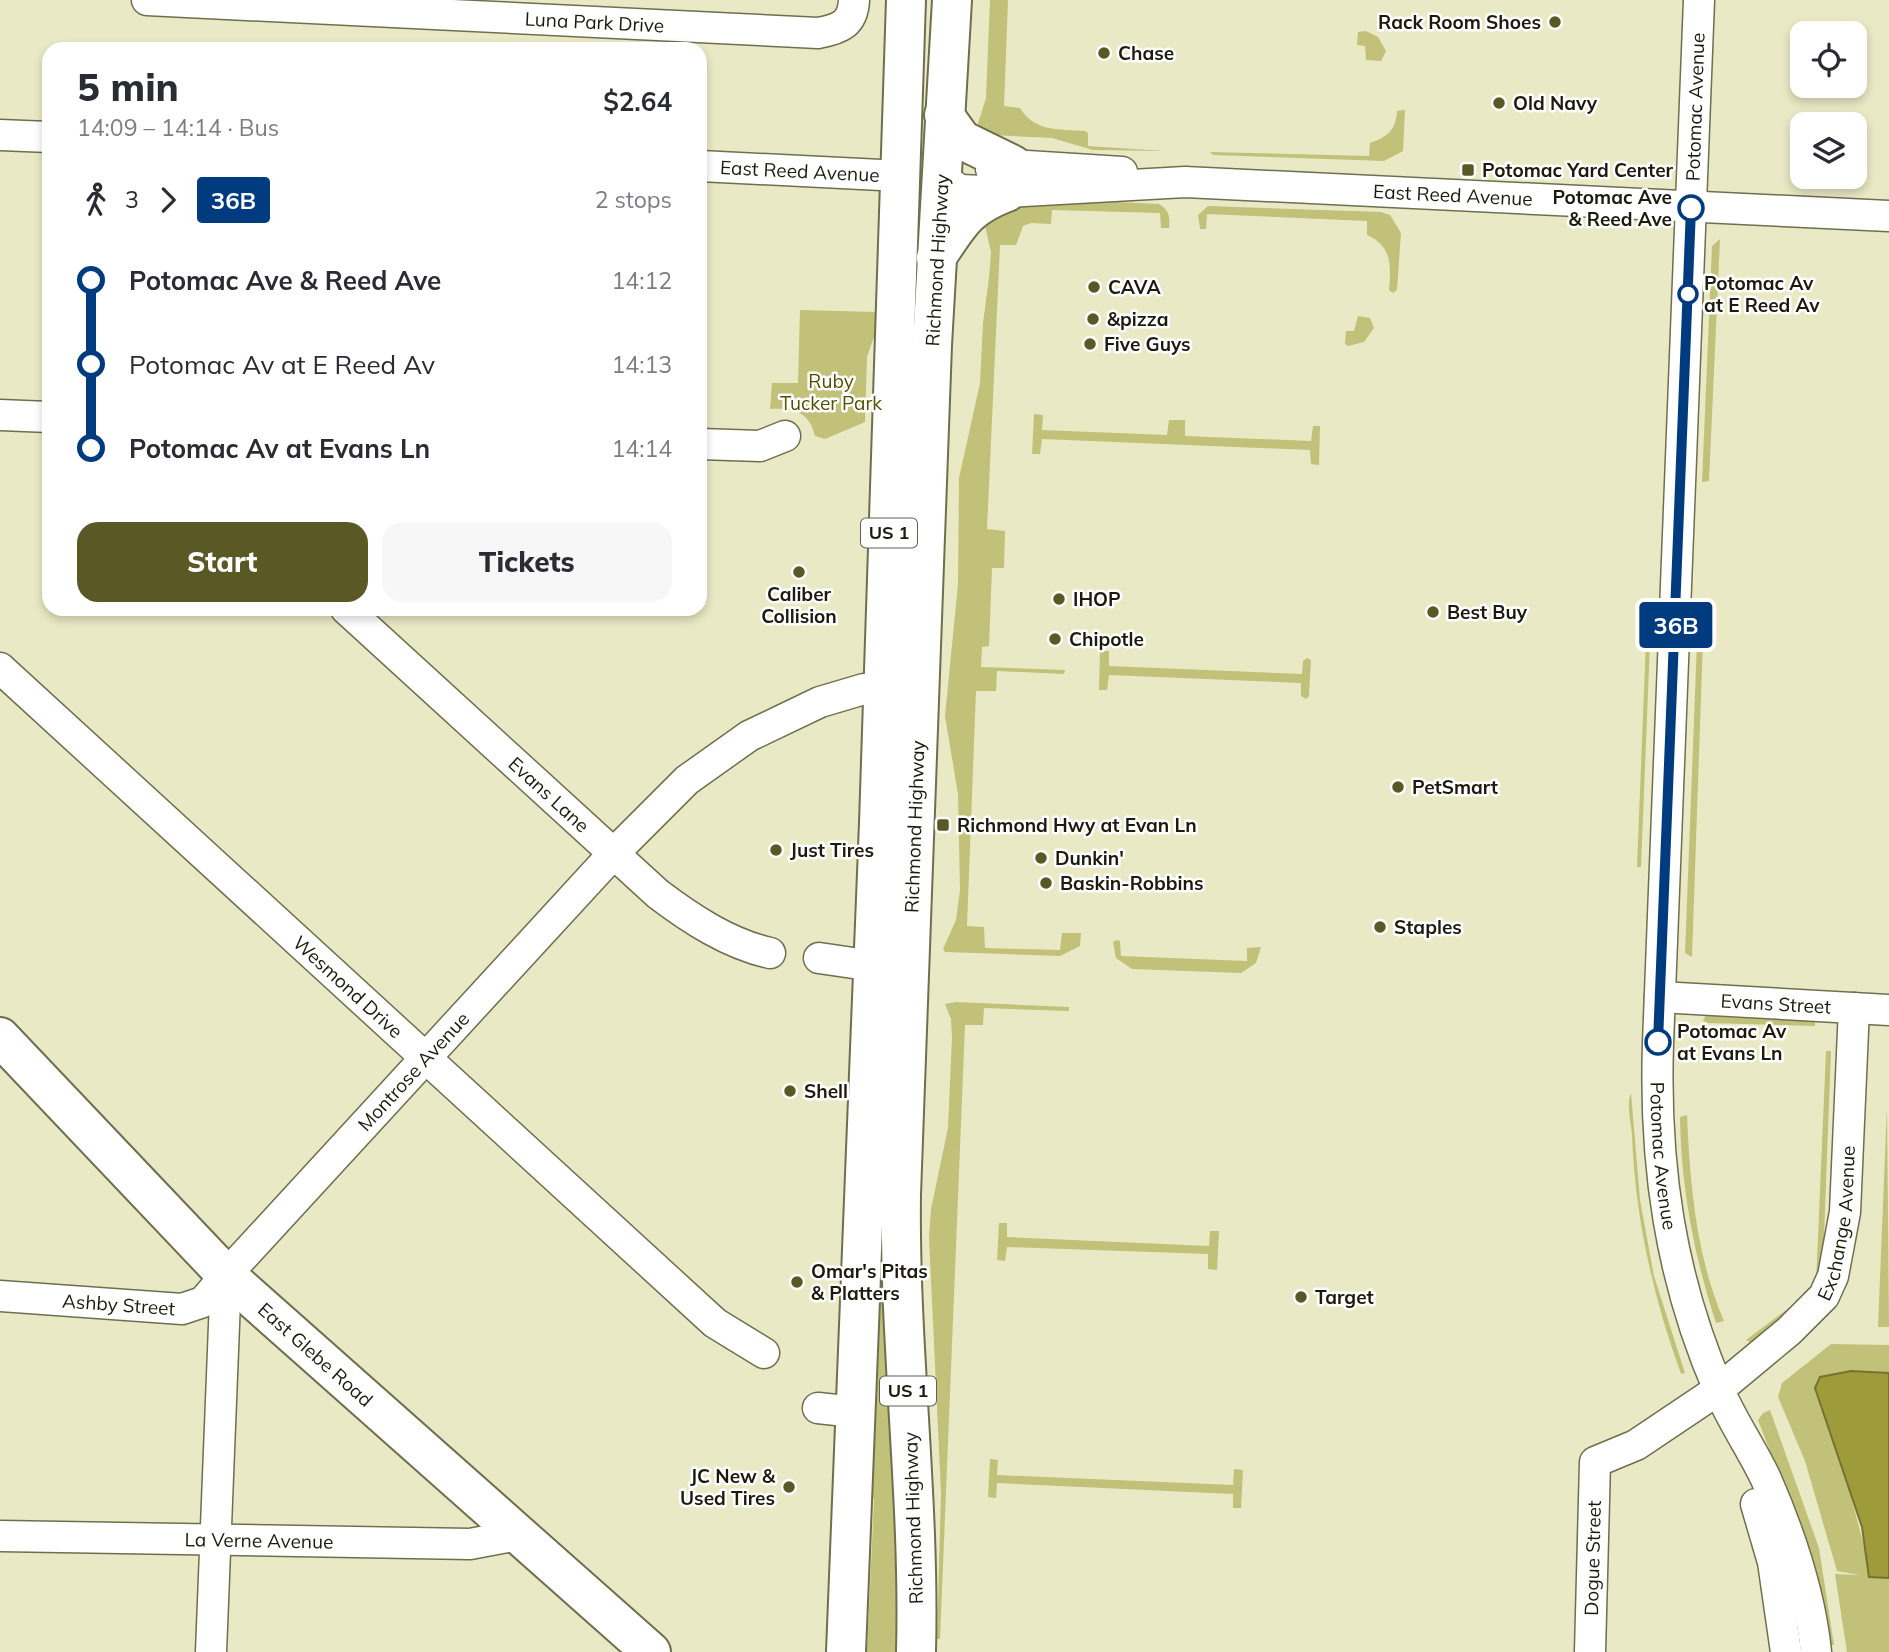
<!DOCTYPE html>
<meta charset="utf-8">
<style>
:root{--surface:#fff;--page:#f7f7f7;--text:#2b2b33;--muted:#7c7c81;--accent:#5a5825}
body{margin:0;font-family:Mulish,sans-serif;background:var(--page);color:var(--text);height:100vh;display:flex;flex-direction:column;font-size:26px;white-space:nowrap}
*{box-sizing:border-box;margin:0}
p{font-size:23px;color:var(--muted)}
.icon{flex:none;width:38px;height:38px;fill:none;stroke:currentColor;stroke-width:2;stroke-linecap:round;stroke-linejoin:round}
.map{position:relative;flex:1;overflow:hidden}
.panel{position:absolute;left:42px;top:42px;width:665px;height:574px;display:flex;flex-direction:column;background:var(--surface);border-radius:21px;box-shadow:0 4px 10px #0003}
.panel>*{flex:none}
.badge{padding:0 14px;border-radius:5px;font-size:24px;line-height:46px}
.tools{position:absolute;left:1790px;top:21px;display:grid;gap:14px}
.tools a{display:grid;place-items:center;width:77px;height:77px;border-radius:14px;background:var(--surface);box-shadow:0 4px 10px #0003;font-size:35px}
.map>.badge{position:absolute;translate:-50% -50%;box-shadow:0 0 0 4px #fff}
.legs{display:flex;align-items:center;gap:10px;height:77px;padding:0 35px;font-size:23px}
.legs p{margin-inline-start:auto}
.overview{display:flex;align-items:center;justify-content:space-between;height:119px;padding:0 35px}
h1{font-size:38px;font-weight:800;line-height:52px}
.cta{display:flex;gap:14px;margin-top:auto;padding:14px 35px}
.cta a{flex:1;height:80px;border-radius:21px;background:var(--accent);color:#fff;font-size:28px;font-weight:800;line-height:80px;text-align:center}
.cta a+a{background:var(--page);color:var(--text)}
ul{padding:0 35px;list-style:none}
li{display:flex;align-items:center;gap:24px;height:84px;font-size:26px}
li i{display:grid;place-items:center;width:10px;height:100%;margin:0 9px;background:currentColor}
li i::after{content:'';width:18px;height:18px;margin:-9px;border:5px solid;border-radius:50%;background:var(--surface)}
li p{margin-inline-start:auto}
li:first-child i{background:linear-gradient(#0000 50%,currentColor 0)}
li:last-child i{background:linear-gradient(currentColor 50%,#0000 0)}
.map>svg:first-child{display:block}
.green{fill:#c2c179}
.water{fill:#9e9b3a;stroke:#76742c;stroke-width:2}
.lines{fill:none;stroke-linecap:round;stroke-linejoin:round}
.minor-casing{stroke:#6f6f4f;stroke-width:33}
.major-casing{stroke:#6f6f4f;stroke-width:42}
.highway-casing{stroke:#6f6f4f;stroke-width:42}
.minor{stroke:#fff;stroke-width:30}
.major{stroke:#fff;stroke-width:38}
.highway{stroke:#fff;stroke-width:38}
.line-1-casing{stroke:#fff;stroke-width:16}
.line-1{stroke:#003b80;stroke-width:10}
.poi-dot{fill:#5a5825;stroke:#fff;stroke-width:2.5}
.stop-1-dot{fill:#fff;stroke:#003b80;stroke-width:3.5}
.labels{text-anchor:middle;stroke-width:5;stroke-linejoin:round;paint-order:stroke}
.shield{fill:#fff;stroke:#5f5f56;stroke-width:2}
.shield-label{font-size:18px;font-weight:bold;fill:#1a1a0d}
.street-label{font-size:19px;fill:#1a1a0d;stroke:#fff}
.poi-label{font-size:19px;font-weight:bold;fill:#1a1a0d;stroke:#fff;text-anchor:start}
.stop-label{font-size:19px;font-weight:bold;fill:#1a1a0d;stroke:#fff;text-anchor:start}
.park-label{font-size:19px;fill:#525002;stroke:#fff}
</style>
<div class="map">
<svg width="1889" height="1652" viewBox="0 0 1889 1652">
<rect width="100%" height="100%" fill="#e9e9c5"/>
<path class="green" d="M990 0H1008L1004 106 1020 108C1035 132 1058 129 1085 131L1088 133V146L1165 151 1093 150 1052 138 991 135 976 130 986 98Z
M1366 31 1378 37 1386 51 1381 61 1366 60 1365 46 1357 45 1358 32Z
M1405 110 1403 151 1384 161 1213 155 1210 152 1369 156 1370 143C1387 137 1396 130 1397 111Z
M1097 201 1159 204C1169 210 1170 216 1169 228H1161L1160 213 1052 210 1051 224 1031 223 1023 226 1016 245H1000L987 529 1005 531 1004 568H992L989 646 982 647 981 667 1065 670 1064 674 997 671 996 691H976L967 926 984 927 985 948 1060 950 1062 933H1081L1080 946 1060 956 945 952 943 949 956 920 960 890 958 794 945 716 958 584 959 478 980 383 983 323 989 278 991 252 982 213 1000 206Z
M1208 206 1381 212 1390 215 1401 233 1397 290 1393 293 1389 290C1391 265 1392 246 1367 235V221L1207 214 1206 229H1200L1198 215Z
M1720 239 1709 481 1702 482 1712 246Z
M800 310 877 312 878 325 867 357 865 422 825 439 815 436C809 411 793 408 770 409L772 383H798Z
M1358 316 1370 318 1374 328 1364 342 1348 346 1345 344 1346 331H1354Z
M1034 414 1043 415 1042 430 1167 435 1169 420H1185V436L1311 441 1313 426H1320L1319 465 1311 464 1310 450 1042 439 1040 454H1032Z
M1703 639 1692 957 1685 953 1697 642Z
M1646 641 1650 642 1641 867H1637Z
M1100 651H1109V666L1302 674 1303 661 1307 658 1311 660 1309 696 1306 699 1301 696V683L1109 675 1107 690H1099Z
M1117 940 1120 941 1121 956 1247 961V948L1261 947 1256 963 1241 973 1132 969 1116 958 1113 942Z
M956 1002 1069 1007V1011L984 1008 983 1025H965L940 1639H937L941 1493 929 1237 931 1209 948 1128 952 1037 951 1019 945 1004Z
M1708 1010 1718 1016 1815 1019V1026L1708 1023 1703 1021Z
M1826 1051H1831L1823 1262 1814 1292 1754 1344 1746 1340 1798 1301 1816 1283Z
M880 1055 905 1652H867L874 1500 864 1472Z
M1631 1093 1640 1200 1654 1276 1685 1373 1681 1374C1653 1297 1635 1217 1632 1135 1631 1121 1626 1105 1631 1093Z
M1887 1106 1889 1327H1878Z
M1687 1115C1690 1185 1696 1256 1724 1321L1716 1323C1694 1256 1681 1187 1680 1117Z
M999 1223H1007V1237L1209 1246 1210 1231H1219L1217 1270 1208 1269V1254L1007 1247 1005 1261 997 1260Z
M1831 1344 1889 1345V1373L1851 1371 1820 1377 1872 1577 1889 1578V1652H1847L1835 1574 1860 1575 1837 1571 1805 1461 1778 1397 1782 1383Z
M1770 1410 1819 1548 1834 1645H1830L1804 1539 1758 1420 1763 1413Z
M990 1459 998 1460 997 1475 1233 1485 1234 1469 1243 1470 1241 1508H1233V1494L997 1483 996 1498 988 1497Z"/>
<path class="water" d="M1851 1371 1889 1373V1578L1869 1577 1862 1527 1815 1388 1820 1377Z"/>
<g class="lines">
<g class="minor-casing">
<g id="minor">
<path id="s1" d="M147 0 818 33C840 29 853 24 854 0"/>
<path id="s2" d="M1699 0 1658 1043C1654 1164 1670 1278 1719 1390 1732 1421 1752 1449 1766 1479 1790 1534 1810 1592 1816 1652"/>
<path d="M0 135 49 137"/>
<path id="s3" d="M700 166 901 176"/>
<path d="M991 169 1013 165 1122 172"/>
<path id="s4" d="M948 182 960 190 1007 192 1185 182 1889 216"/>
<path d="M0 415 49 417"/>
<path d="M700 444 760 446 785 436"/>
<path id="s5" d="M346 609 658 894C691 919 729 944 770 953"/>
<path id="s6" d="M0 668 715 1323 764 1353"/>
<path d="M819 958 894 969"/>
<path id="s7" d="M1660 997 1889 1010"/>
<path id="s8" d="M0 1296 182 1309 203 1302 226 1275"/>
<path d="M818 1408 855 1412"/>
<path d="M1756 1504 1773 1562 1786 1652"/>
<path id="s9" d="M0 1536 470 1544 518 1535"/>
<path id="s10" d="M211 1652 226 1275 614 853 687 780 749 736 820 702 864 689 903 692"/>
<path id="s11" d="M1590 1652 1595 1462 1636 1445 1718 1390 1789 1331 1824 1296 1833 1276 1845 1212 1854 1008"/>
</g>
</g>
<g class="major-casing">
<g id="major">
<path id="s12" d="M0 1037 226 1275 651 1652"/>
</g>
</g>
<g class="highway-casing">
<g id="highway">
<path d="M944 115 962 140 1013 165"/>
<path d="M936 258C960 223 965 208 1007 192"/>
<path d="M846 1652 879 823 906 0"/>
<path id="s13" d="M916 1652C920 1499 899 1347 901 1194L932 345 952 0"/>
</g>
</g>
<use href="#minor" class="minor"/>
<use href="#major" class="major"/>
<use href="#highway" class="highway"/>
</g>
<g class="lines">
<g class="line-1-casing">
<path id="line-1" d="M1658 1042 1691 208"/>
</g>
<use href="#line-1" class="line-1"/>
</g>
<g class="poi-dot">
<circle cx="1555" cy="22" r="7"/>
<circle cx="1104" cy="53" r="7"/>
<circle cx="1499" cy="103" r="7"/>
<rect x="1461" y="163" width="14" height="14" rx="3.5"/>
<circle cx="1094" cy="287" r="7"/>
<circle cx="1093" cy="319" r="7"/>
<circle cx="1090" cy="344" r="7"/>
<circle cx="799" cy="572" r="7"/>
<circle cx="1059" cy="599" r="7"/>
<circle cx="1433" cy="612" r="7"/>
<circle cx="1055" cy="639" r="7"/>
<circle cx="1398" cy="787" r="7"/>
<rect x="936" y="818" width="14" height="14" rx="3.5"/>
<circle cx="776" cy="850" r="7"/>
<circle cx="1041" cy="858" r="7"/>
<circle cx="1046" cy="883" r="7"/>
<circle cx="1380" cy="927" r="7"/>
<circle cx="790" cy="1091" r="7"/>
<circle cx="797" cy="1282" r="7"/>
<circle cx="1301" cy="1297" r="7"/>
<circle cx="789" cy="1487" r="7"/>
</g>
<g class="stop-1-dot">
<circle cx="1691" cy="208" r="12"/>
<circle cx="1688" cy="294" r="9"/>
<circle cx="1658" cy="1042" r="12"/>
</g>
<g class="labels">
<g class="shield">
<rect x="861" y="518.5" width="56" height="29" rx="5"/>
<rect x="880" y="1376.5" width="56" height="29" rx="5"/>
</g>
<g class="shield-label">
<text x="889" y="539">US 1</text>
<text x="908" y="1397">US 1</text>
</g>
<g class="street-label">
<text dy="7" stroke="none"><textPath href="#s1" startOffset="448">Luna Park Drive</textPath></text>
<text transform="translate(1695 107) rotate(-88)" y="7">Potomac Avenue</text>
<text dy="7" stroke="none"><textPath href="#s3" startOffset="100">East Reed Avenue</textPath></text>
<text dy="7" stroke="none"><textPath href="#s4" startOffset="508">East Reed Avenue</textPath></text>
<text dy="7" stroke="none"><textPath href="#s13" startOffset="1393">Richmond Highway</textPath></text>
<text dy="7" stroke="none"><textPath href="#s5" startOffset="275">Evans Lane</textPath></text>
<text dy="7" stroke="none"><textPath href="#s13" startOffset="826">Richmond Highway</textPath></text>
<text dy="7" stroke="none"><textPath href="#s6" startOffset="472">Wesmond Drive</textPath></text>
<text dy="7" stroke="none"><textPath href="#s7" startOffset="116">Evans Street</textPath></text>
<text dy="7" stroke="none"><textPath href="#s10" startOffset="654">Montrose Avenue</textPath></text>
<text dy="7" stroke="none"><textPath href="#s2" startOffset="1157">Potomac Avenue</textPath></text>
<text dy="7" stroke="none"><textPath href="#s11" startOffset="550">Exchange Avenue</textPath></text>
<text dy="7" stroke="none"><textPath href="#s8" startOffset="119">Ashby Street</textPath></text>
<text dy="7" stroke="none"><textPath href="#s12" startOffset="448">East Glebe Road</textPath></text>
<text transform="translate(913 1518) rotate(-92)" y="7">Richmond Highway</text>
<text dy="7" stroke="none"><textPath href="#s9" startOffset="259">La Verne Avenue</textPath></text>
<text dy="7" stroke="none"><textPath href="#s11" startOffset="94">Dogue Street</textPath></text>
</g>
<g class="poi-label">
<text x="1541" y="29" text-anchor="end">Rack Room Shoes</text>
<text x="1118" y="60">Chase</text>
<text x="1513" y="110">Old Navy</text>
<text x="1482" y="177">Potomac Yard Center</text>
<text x="1108" y="294">CAVA</text>
<text x="1107" y="326">&amp;pizza</text>
<text x="1104" y="351">Five Guys</text>
<text x="799" y="601" text-anchor="middle">Caliber<tspan x="799" dy="22">Collision</tspan></text>
<text x="1073" y="606">IHOP</text>
<text x="1447" y="619">Best Buy</text>
<text x="1069" y="646">Chipotle</text>
<text x="1412" y="794">PetSmart</text>
<text x="957" y="832">Richmond Hwy at Evan Ln</text>
<text x="790" y="857">Just Tires</text>
<text x="1055" y="865">Dunkin'</text>
<text x="1060" y="890">Baskin-Robbins</text>
<text x="1394" y="934">Staples</text>
<text x="804" y="1098">Shell</text>
<text x="811" y="1278">Omar's Pitas<tspan x="811" dy="22">&amp; Platters</tspan></text>
<text x="1315" y="1304">Target</text>
<text x="775" y="1483" text-anchor="end">JC New &amp;<tspan x="775" dy="22">Used Tires</tspan></text>
</g>
<g class="stop-label">
<text x="1672" y="204" text-anchor="end">Potomac Ave<tspan x="1672" dy="22">&amp; Reed Ave</tspan></text>
<text x="1704" y="290">Potomac Av<tspan x="1704" dy="22">at E Reed Av</tspan></text>
<text x="1677" y="1038">Potomac Av<tspan x="1677" dy="22">at Evans Ln</tspan></text>
</g>
<g class="park-label">
<text x="831" y="388">Ruby<tspan x="831" dy="22">Tucker Park</tspan></text>
</g>
</g>
</svg>
<div class="tools">
<a><svg class="icon" aria-label="locate" viewBox="0 0 24 24"><circle cx="12" cy="12" r="6"/><path d="M12 2v4M12 18v4M2 12h4M18 12h4"/></svg></a>
<a><svg class="icon" aria-label="layers" viewBox="0 0 24 24"><path d="M12 4l9 5-9 5-9-5zM3 14l9 5 9-5"/></svg></a>
</div>
<b class="badge" style="left:1676px;top:625px;background:#003b80;color:#fff">36B</b>
<section class="panel">
<div class="overview"><div><h1>5 min</h1><p>14:09 – 14:14 · Bus</p></div><b>$2.64</b></div>
<div class="legs"><svg class="icon" aria-label="walk" viewBox="0 0 24 24"><circle cx="13" cy="4" r="2"/><path d="M13 8l-2 6 4 7M11 14l-3 7M7 12l3-4h3l4 4"/></svg>3<svg class="icon" aria-label="forward" viewBox="0 0 24 24"><path d="M9 5l7 7-7 7"/></svg><b class="badge" style="background:#003b80;color:#fff">36B</b><p>2 stops</p></div>
<ul>
<li><i style="color:#003b80"></i><b>Potomac Ave &amp; Reed Ave</b><p>14:12</p></li>
<li><i style="color:#003b80"></i><span>Potomac Av at E Reed Av</span><p>14:13</p></li>
<li><i style="color:#003b80"></i><b>Potomac Av at Evans Ln</b><p>14:14</p></li>
</ul>
<div class="cta"><a>Start</a><a>Tickets</a></div>
</section>
</div>
